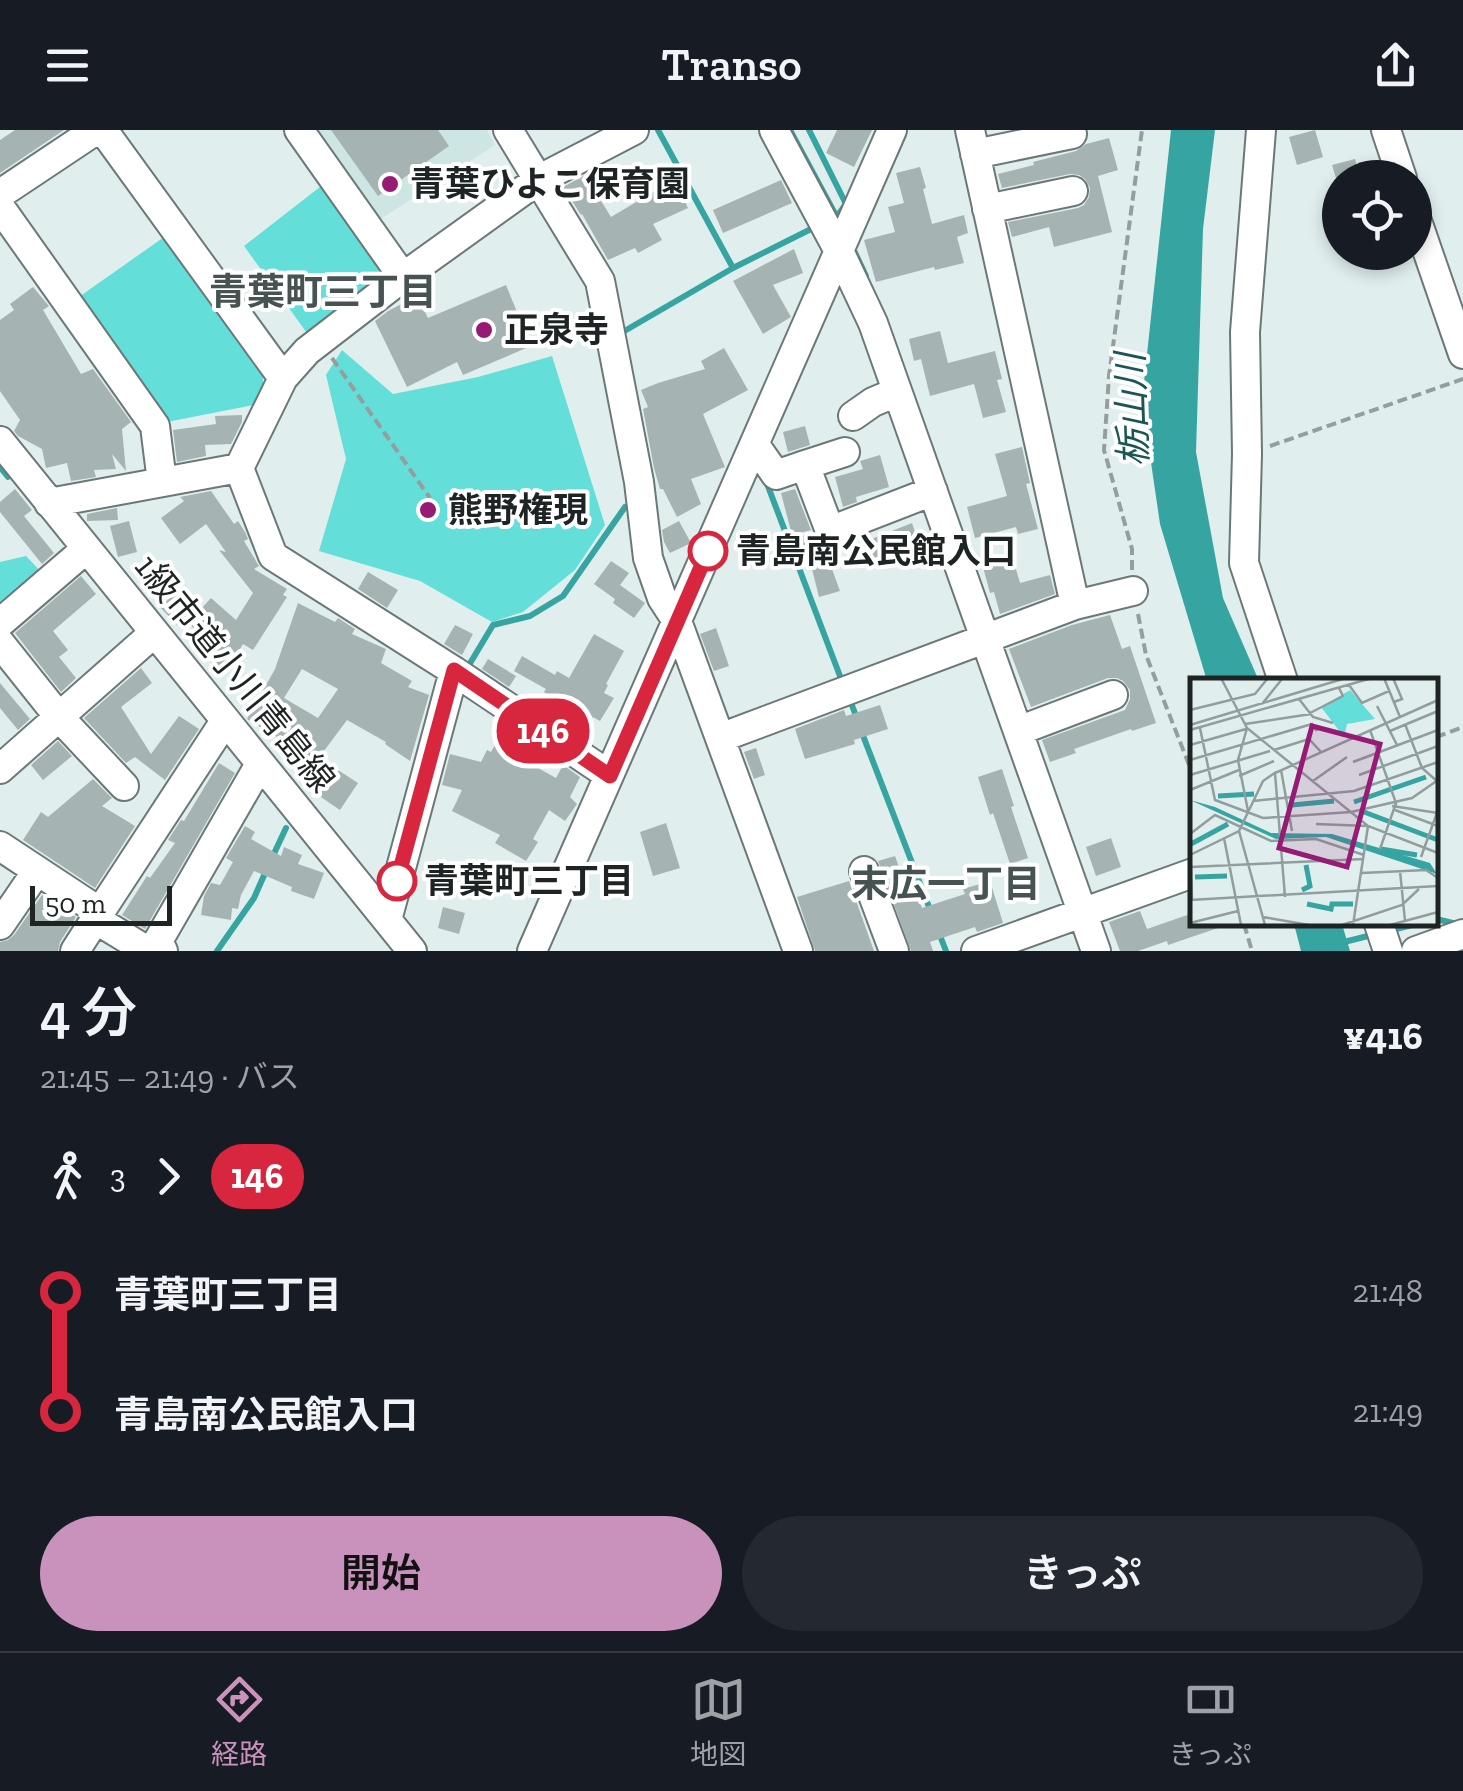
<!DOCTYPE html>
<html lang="ja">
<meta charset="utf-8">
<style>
:root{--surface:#171b24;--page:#242831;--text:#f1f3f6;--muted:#9ea1a6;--line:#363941;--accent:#c892bc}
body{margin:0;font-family:"Zilla Slab","Noto Sans JP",serif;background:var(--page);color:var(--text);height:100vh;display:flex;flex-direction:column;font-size:38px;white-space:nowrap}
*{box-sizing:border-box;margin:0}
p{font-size:32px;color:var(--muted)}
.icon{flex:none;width:55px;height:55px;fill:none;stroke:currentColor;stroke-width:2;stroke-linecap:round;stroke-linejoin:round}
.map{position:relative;height:821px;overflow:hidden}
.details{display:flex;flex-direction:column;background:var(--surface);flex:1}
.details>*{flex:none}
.badge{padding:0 20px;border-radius:32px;font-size:35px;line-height:65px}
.tools{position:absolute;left:1322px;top:30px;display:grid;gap:20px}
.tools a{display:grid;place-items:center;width:110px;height:110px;border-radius:50%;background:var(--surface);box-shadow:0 5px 15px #0003;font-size:50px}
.scale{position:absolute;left:30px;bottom:25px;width:142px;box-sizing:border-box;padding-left:10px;border:5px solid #1e2323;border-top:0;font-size:28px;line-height:35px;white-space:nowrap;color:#1e2323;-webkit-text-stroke:8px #fff;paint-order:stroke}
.map>.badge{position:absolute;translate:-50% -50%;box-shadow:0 0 0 5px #fff}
.legs{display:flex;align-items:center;gap:15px;height:110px;padding:0 40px;font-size:32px}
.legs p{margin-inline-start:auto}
.summary{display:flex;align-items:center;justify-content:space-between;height:170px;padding:0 40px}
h1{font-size:55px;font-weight:600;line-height:75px}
.primary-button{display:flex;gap:20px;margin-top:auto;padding:20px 40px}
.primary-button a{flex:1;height:115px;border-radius:60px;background:var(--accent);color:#111;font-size:40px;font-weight:600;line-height:115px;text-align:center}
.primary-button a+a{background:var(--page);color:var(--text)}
ul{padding:0 40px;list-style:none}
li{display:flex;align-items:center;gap:35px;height:120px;font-size:38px}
li i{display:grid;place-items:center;width:15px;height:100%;margin:0 12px;background:currentColor}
li i::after{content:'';width:25px;height:25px;margin:-12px;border:8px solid;border-radius:50%;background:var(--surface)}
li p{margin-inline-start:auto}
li:first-child i{background:linear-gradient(#0000 50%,currentColor 0)}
li:last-child i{background:linear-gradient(currentColor 50%,#0000 0)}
header{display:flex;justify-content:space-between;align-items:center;height:130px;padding:0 40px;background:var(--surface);font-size:45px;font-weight:600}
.tabs{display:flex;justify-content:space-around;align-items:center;height:140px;border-top:2px solid var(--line);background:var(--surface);font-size:28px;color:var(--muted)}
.tabs a{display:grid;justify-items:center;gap:5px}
.tabs .selected{color:var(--accent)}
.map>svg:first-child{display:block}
.built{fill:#cde5e3}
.green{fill:#63ded9}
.water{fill:#36a5a2}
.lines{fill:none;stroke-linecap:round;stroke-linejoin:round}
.stream{stroke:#36a5a2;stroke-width:6}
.building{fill:#a5b3b2;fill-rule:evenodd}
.minor-casing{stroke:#6b7877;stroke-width:32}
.path{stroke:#939e9d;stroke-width:4;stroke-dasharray:10 5;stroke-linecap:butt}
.minor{stroke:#fff;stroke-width:28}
.line-1-casing{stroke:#fff;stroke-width:22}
.line-1{stroke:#d7263d;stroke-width:15}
.poi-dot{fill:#961b75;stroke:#fff;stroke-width:4}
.stop-1-dot{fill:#fff;stroke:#d7263d;stroke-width:5}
.labels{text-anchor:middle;stroke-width:8;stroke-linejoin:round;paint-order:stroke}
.poi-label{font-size:35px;font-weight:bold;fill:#1e2323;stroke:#fff;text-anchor:start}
.stop-label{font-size:35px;font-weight:bold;fill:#1e2323;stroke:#fff;text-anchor:start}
.street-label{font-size:35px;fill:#1e2323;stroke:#fff}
.neighbourhood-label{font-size:38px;font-weight:bold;fill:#465352;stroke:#fff}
.water-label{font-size:38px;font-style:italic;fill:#195654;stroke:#fff}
.inset-river{fill:none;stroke:#36a5a2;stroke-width:5}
.inset-road{fill:none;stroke:#929d9d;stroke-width:2.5}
.view{fill:#961b75;fill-opacity:0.15;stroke:#961b75;stroke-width:5}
.inset-edge{fill:none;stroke:#1e2323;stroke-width:5}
</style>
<header><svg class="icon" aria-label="menu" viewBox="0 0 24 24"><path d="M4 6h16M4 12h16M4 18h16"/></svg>Transo<svg class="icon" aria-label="share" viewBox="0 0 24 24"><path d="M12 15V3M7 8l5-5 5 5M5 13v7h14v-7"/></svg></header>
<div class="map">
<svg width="1463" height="821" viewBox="0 0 1463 821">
<rect width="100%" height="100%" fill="#e0efee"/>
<path class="built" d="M308 0H487L495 15 373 94Z"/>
<path class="green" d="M325 53 391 149 312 210 244 116Z
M167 105 263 241V273L167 292 76 169Z
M342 220 393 264 478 247 552 226 605 395 575 440 523 482 492 492 420 451 319 421 346 329 326 245Z
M26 426 45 446 0 482V432Z"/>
<path class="water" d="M1171 0H1215L1203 99 1196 322 1223 468 1259 551H1207L1160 394 1142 271Z
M1294 794H1342L1350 821H1301Z"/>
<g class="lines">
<path class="stream" d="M658 0 733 138
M790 0 840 93
M809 0 846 74 837 86
M1415 51 1425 79
M850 112 866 146
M621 203 733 138 817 96
M0 337 8 347
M766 351 843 554
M466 540 493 495 530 486 563 466 625 377
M848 565 858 591
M862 603 931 782
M271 730 286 698
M1436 789 1457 794
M1388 801 1416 794
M939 803 946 821
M1340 813 1376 804
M217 821 254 768 266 741"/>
</g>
<path class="building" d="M15 0H64L0 43V10Z
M331 0H438L449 16 378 66Z
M837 0H872L854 37 826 23Z
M1315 0 1323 27 1297 35 1289 7Z
M1109 8 1118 40 1098 46 1112 102 1054 117 1049 97 1012 107 1008 92 1078 78 1084 75 1089 67 1090 58 1085 49 1079 45 1070 44 1002 58 998 44 1034 35 1033 32 1076 21 1086 14Z
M1355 29 1360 48H1336L1332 35Z
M920 37 926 58 923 59 932 94 964 85 968 103 957 107 964 133 935 140 934 137 876 152 864 110 895 102 888 77 904 73 896 43Z
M585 45 611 87 653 62 676 52 688 78 653 94 662 110 638 123 635 118 608 130 582 84 581 85 563 57Z
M781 50 792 73 723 103 713 80Z
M794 119 803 143 773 155 791 187 763 204 733 151Z
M506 155 531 216 463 245 457 232 407 257 375 191 388 181 417 166 428 188Z
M33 157 49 176 43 180 81 244 93 239 131 292 122 299 126 341 112 324 116 339 94 340 96 347 71 351 67 333 46 338 42 319 18 306 14 301 20 290 0 261V190L14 180 10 174Z
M940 201 948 233 995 221 1002 249 997 250 1006 282 983 288 974 254 930 266 921 229 914 231 909 209Z
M724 218 748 260 703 284 725 337 691 349 701 374 677 387 663 359H660L654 338 643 279 648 277 641 260 658 253 705 239 701 231Z
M242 285V292L231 314 205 315 206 326 177 332 173 300 216 294 215 286Z
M805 296 810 315 788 322 783 302Z
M1022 317 1030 353 1026 354 1038 399 1018 404 1016 397 975 408 967 377 1007 366 995 324Z
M880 325 889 357 856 367 857 372 843 377 835 347 863 339 860 331Z
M15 359 32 380 24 386 54 423 42 434 0 382V372Z
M795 359 811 400 792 405 781 363Z
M211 361 234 394 238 391 245 402 248 409 244 411 259 436 254 439 287 459 283 465 287 467 253 520 243 514 226 542 211 533 218 521 185 490 178 496 160 477 181 458 201 479 211 468 236 490 253 463 219 420 226 422 206 394 180 414 161 388 184 371 180 367Z
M117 378 118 390 87 391V384Z
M129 391 137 422 118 427 110 396Z
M679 391 691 413 670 423 664 412 662 400Z
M912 393 924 429 903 436 900 426 872 436 864 412Z
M812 403 818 414 824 417 840 461 819 467 811 435 806 436 798 407Z
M1013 429 1020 453 1050 445 1055 464 1000 484 994 462 990 463 983 437Z
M611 431 629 443 620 455 645 473 634 488 613 473 615 469 594 454Z
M368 442 398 460 387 478 358 459Z
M81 446 96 464 53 501 68 520 59 527 76 548 61 562 15 503Z
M298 473 335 492 338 488 355 499 352 504 386 519 381 533 412 551 408 557 429 565 410 631 385 614 386 612 347 590 324 621 326 622 321 629 358 653 340 680 312 661 318 652 293 632 296 629 272 617 277 607 247 589 275 539ZM302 539 338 559 318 588 284 568Z
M1110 485 1122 519 1130 516 1156 593 1132 601 1131 599 1074 619 1076 623 1050 632 1042 610 1125 580 1130 569V560L1123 551 1117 548H1108L1031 577 1009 519 1072 495Z
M455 495 473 504 462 525 444 514Z
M716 498 729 536 714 541 700 504Z
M594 504 624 521 606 554 608 555 604 563 614 568 600 591 593 587 581 605 556 588 564 575 544 562 546 559 514 541 522 526 555 545 557 541 569 548Z
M488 529 516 546 509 557 482 539Z
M141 538 152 553 121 577 151 624 179 586 199 599 165 650 135 627 126 633 84 588Z
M0 553 30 589 18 600 0 578Z
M880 575 888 599 854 610 855 614 805 629 795 599 844 580 846 586Z
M505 596 531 614 522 629 556 648 563 635 580 647 570 667 577 674 565 691 549 680 533 709 538 712 526 731 495 713 500 705 452 681 462 660 442 655 450 624 481 632 487 620 491 622Z
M58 611 72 626 43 650 31 635Z
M756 618 765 645 754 649 744 622Z
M219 633 235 643 145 799 122 785 147 746 150 748 175 713 168 710 181 690 184 691Z
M1002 639 1014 676 1011 677 1028 728 1010 734 993 683 990 685 978 647Z
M93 649 112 668 102 676 135 696 95 758 23 710 41 682 48 687Z
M666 693 680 738 653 746 640 702Z
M245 696 255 702 251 709 281 726 284 717 302 725 298 734 324 743 314 769 291 761 292 757 254 741 241 765 238 779 232 778 231 790 201 785 204 766 211 753 220 755 233 732 226 728Z
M1111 708 1121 737 1096 746 1086 717Z
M895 726 907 760 915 758 922 778 965 764 963 759 990 751 1003 793 977 802 975 797 930 812 933 821H911L878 731Z
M849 751 874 821H815L797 767Z
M42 765 76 787 60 812 58 821H0V812L8 810 14 805Z
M443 777 465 783 459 804 438 798Z
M1140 781 1147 799 1193 783V794H1224V796L1168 815 1167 811 1138 821H1120L1109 792Z"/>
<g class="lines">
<g class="minor-casing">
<path id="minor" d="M103 0 283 248
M299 0 403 147
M508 0 600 151 639 352 648 428 662 468 677 491 798 821
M774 0 840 123 873 193 1096 821
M970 0 1075 475
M1261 0 1245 202 1247 324 1244 433 1283 551
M1386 0 1402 48
M975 24 1072 4
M0 64 96 0
M0 77 155 296 162 352
M987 79 1073 61
M1415 85 1463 224
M853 286 873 272 897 262
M0 311 412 821
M755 315 776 345 805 335 830 401 933 361
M805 335 845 322
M49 373 239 338
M0 493 86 419
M0 513 59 587 124 656
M1018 601 1113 565
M720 608 1075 475 1133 461
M0 639 154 503
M609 645 454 541 273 426 239 338 283 248 307 221 403 147 538 50 634 0
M0 716 100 782 225 591
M864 741 894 821
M95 789 141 817
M387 790 454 541
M1379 794 1388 821
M0 795 37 741
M75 821 100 782
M163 821 158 811 260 634
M532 821 892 0
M976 821 1193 743
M1416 821 1463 804"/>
</g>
<path class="path" d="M332 228 430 368
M1270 316 1463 249
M1132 440V419L1104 320 1109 246 1142 0
M1138 484 1146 525 1193 645
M1436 607 1463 597
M1244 794 1252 821"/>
<use href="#minor" class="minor"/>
</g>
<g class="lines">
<g class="line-1-casing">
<path id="line-1" d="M397 751 454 540 610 646 708 421"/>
</g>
<use href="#line-1" class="line-1"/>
</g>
<g class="poi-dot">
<circle cx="390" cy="54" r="10"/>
<circle cx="484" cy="200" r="10"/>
<circle cx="428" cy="380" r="10"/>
</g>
<g class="stop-1-dot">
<circle cx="708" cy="421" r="18"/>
<circle cx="397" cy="751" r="18"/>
</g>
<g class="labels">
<g class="poi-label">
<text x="410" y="66">青葉ひよこ保育園</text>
<text x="504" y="212">正泉寺</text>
<text x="448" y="392">熊野権現</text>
</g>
<g class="stop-label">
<text x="736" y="433">青島南公民館入口</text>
<text x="424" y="763">青葉町三丁目</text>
</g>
<g class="street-label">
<text transform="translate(235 543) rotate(51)" y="12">1級市道小川青島線</text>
</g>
<g class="neighbourhood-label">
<text x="323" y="175">青葉町三丁目</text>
<text x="946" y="767">末広一丁目</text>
</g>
<g class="water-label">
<text transform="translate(1132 280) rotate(-92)" y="13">栃山川</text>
</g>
</g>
<g transform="translate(1190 548)">
<rect width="248" height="248" fill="#e0efee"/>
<path d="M160 12 185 41 157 46 154 59 131 29Z" fill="#63ded9"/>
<path d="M0 122 25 129 81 155 142 156 240 185 247 196 136 159 86 161Z" fill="#36a5a2"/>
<path class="inset-river" d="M28 118 64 116M164 124 236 99M102 127 144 123M174 134 248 162M1 166 38 146M191 171 227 177M5 199 37 198M112 212 120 208 116 187M117 226 141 231 142 226H163"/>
<path class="inset-road" d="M31 0 57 50 178 148 248 175M194 0 210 39M203 0 212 21 204 24M159 7 172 25 199 13M109 21 123 39 143 45M72 26 92 1M187 28 207 67M0 32 65 16 78 0M120 35 153 18 149 10M55 46 121 36M215 46 232 90 248 104M0 47 156 0M10 50 25 122 73 140 161 134 222 120 248 102M57 50 48 82 58 133M0 52 182 0M180 52 206 125 190 171M200 53 248 33M0 67 56 51M84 72 119 61 131 74M0 82 122 46 127 53M163 84 248 52M91 92 102 153M0 97 80 73M169 97 248 68M49 98 84 83M123 103 157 79M0 112 49 92M63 123 164 113 248 84M202 128 248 135M205 132 248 148M126 146 178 148M49 153 75 247M0 156 25 137 81 163 126 161 174 177M34 160 51 247M0 167 2 222M0 177 49 153 73 103 86 94M231 179 248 132M0 189 174 181M210 193 215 243M172 195 236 192 248 200M95 219 85 95 248 22M0 222 248 208M73 239 119 247M0 245 48 233M152 247 212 227 229 211M163 247 178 148M200 247 248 234"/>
<path class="view" d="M122 48 190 66 157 189 89 170Z"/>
<rect width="248" height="248" class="inset-edge"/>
</g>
</svg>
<div class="tools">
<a><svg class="icon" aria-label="locate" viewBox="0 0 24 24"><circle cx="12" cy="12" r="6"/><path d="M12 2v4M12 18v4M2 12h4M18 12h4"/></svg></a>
</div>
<div class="scale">50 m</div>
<b class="badge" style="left:543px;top:601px;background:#d7263d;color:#fff">146</b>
</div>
<section class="details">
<div class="summary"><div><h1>4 分</h1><p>21:45 – 21:49 · バス</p></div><b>¥416</b></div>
<div class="legs"><svg class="icon" aria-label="walk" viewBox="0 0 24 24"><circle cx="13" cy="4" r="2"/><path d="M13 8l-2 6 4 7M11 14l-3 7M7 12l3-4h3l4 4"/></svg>3<svg class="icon" aria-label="forward" viewBox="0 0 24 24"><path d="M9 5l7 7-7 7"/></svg><b class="badge" style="background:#d7263d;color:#fff">146</b></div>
<ul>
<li><i style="color:#d7263d"></i><b>青葉町三丁目</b><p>21:48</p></li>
<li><i style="color:#d7263d"></i><b>青島南公民館入口</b><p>21:49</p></li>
</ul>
<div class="primary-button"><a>開始</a><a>きっぷ</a></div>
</section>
<nav class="tabs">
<a class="selected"><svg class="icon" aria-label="directions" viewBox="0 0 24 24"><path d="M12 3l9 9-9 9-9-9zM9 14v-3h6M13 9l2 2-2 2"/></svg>経路</a>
<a><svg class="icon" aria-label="map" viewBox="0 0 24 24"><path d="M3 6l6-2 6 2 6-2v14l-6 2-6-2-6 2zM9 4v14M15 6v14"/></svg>地図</a>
<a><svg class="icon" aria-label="tickets" viewBox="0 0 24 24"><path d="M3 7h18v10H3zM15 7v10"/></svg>きっぷ</a>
</nav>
